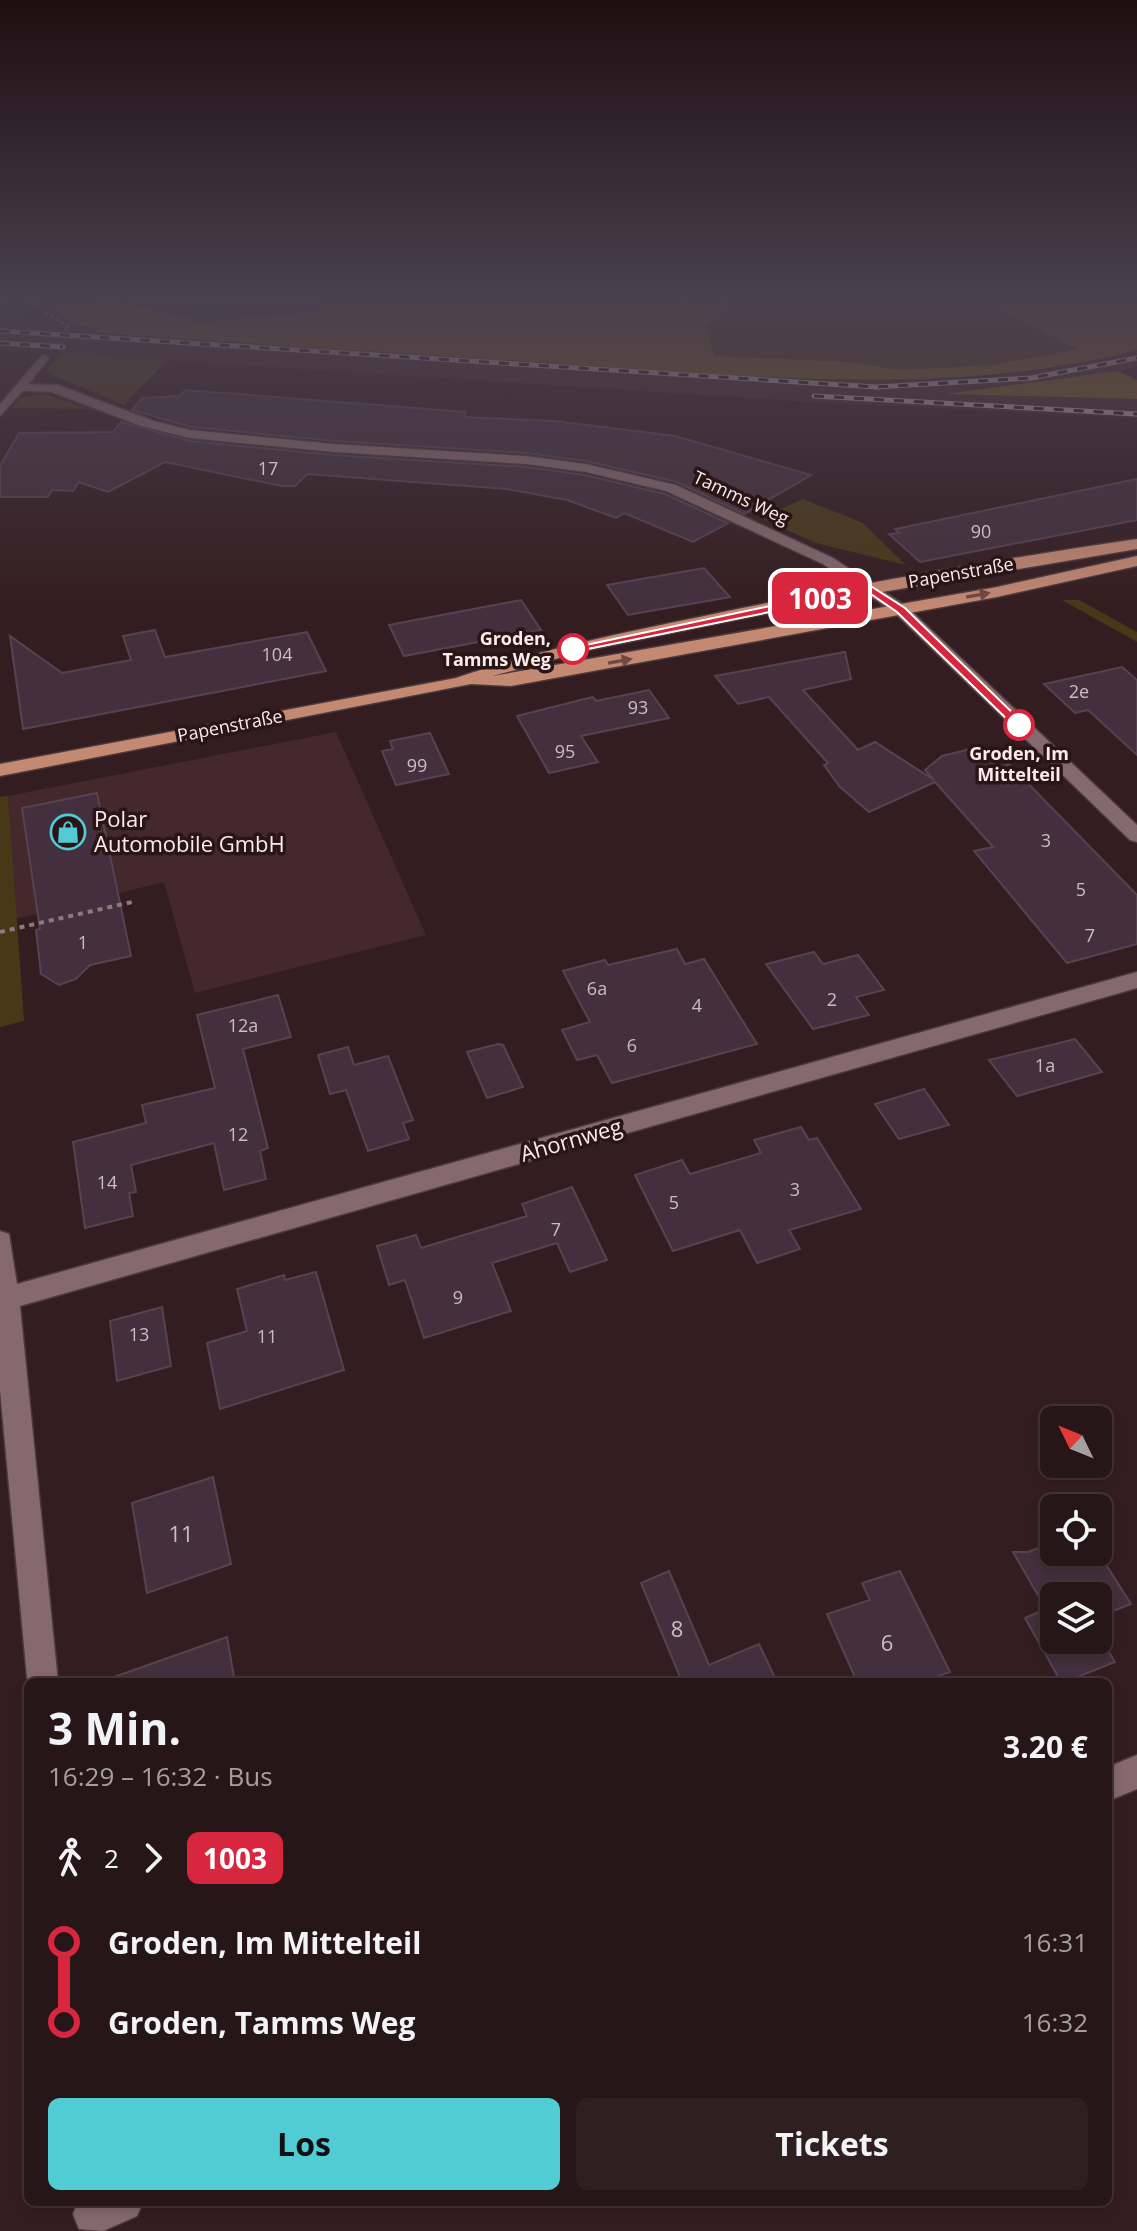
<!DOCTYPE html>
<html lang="de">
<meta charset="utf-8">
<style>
:root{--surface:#271618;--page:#2f1f21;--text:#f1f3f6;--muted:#a49fa2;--line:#433537;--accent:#51ccd4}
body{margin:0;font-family:"Open Sans",sans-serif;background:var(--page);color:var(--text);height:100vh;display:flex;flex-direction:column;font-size:30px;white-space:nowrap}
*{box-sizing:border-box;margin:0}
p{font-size:26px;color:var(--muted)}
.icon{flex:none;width:44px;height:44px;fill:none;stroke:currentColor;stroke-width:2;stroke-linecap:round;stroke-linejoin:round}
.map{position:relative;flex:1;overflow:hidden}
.sheet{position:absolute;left:24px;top:1678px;width:1088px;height:528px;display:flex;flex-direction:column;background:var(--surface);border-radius:12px;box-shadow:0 4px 12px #0003,0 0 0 2px var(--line)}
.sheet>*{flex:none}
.badge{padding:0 16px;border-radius:12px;font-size:28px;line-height:52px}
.needle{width:52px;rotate:313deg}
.buttons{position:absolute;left:1040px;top:1406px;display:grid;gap:16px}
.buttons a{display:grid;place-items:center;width:72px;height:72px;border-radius:12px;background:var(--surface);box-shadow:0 4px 12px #0003,0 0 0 2px var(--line);font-size:40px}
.map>.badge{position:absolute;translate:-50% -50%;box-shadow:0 0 0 4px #fff}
.legs{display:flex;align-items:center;gap:12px;height:88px;padding:0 24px;font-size:26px}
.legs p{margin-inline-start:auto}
.headline{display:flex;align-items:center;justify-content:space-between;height:136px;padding:0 24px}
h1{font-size:44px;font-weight:700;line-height:60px}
.action{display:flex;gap:16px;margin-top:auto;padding:16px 24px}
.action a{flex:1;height:92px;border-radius:12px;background:var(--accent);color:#111;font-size:32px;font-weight:700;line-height:92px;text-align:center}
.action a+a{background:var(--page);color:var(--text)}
ul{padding:0 24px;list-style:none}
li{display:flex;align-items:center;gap:28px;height:80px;font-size:30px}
li i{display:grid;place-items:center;width:12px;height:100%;margin:0 10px;background:currentColor}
li i::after{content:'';width:20px;height:20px;margin:-10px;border:6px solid;border-radius:50%;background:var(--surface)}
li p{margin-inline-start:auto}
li:first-child i{background:linear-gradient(#0000 50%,currentColor 0)}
li:last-child i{background:linear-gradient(currentColor 50%,#0000 0)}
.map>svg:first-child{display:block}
.built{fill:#45282c}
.green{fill:#493818}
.forest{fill:#775819}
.building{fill:#432f3d;stroke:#574250;stroke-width:2}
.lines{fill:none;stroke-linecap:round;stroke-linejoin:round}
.minor-casing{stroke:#4b393b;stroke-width:3}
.major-casing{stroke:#4b393b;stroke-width:3}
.path-far1{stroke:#8e7a7c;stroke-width:3;stroke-dasharray:3 3;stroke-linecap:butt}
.path{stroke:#8e7a7c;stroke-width:4;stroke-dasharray:5 5;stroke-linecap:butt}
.minor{fill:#85696c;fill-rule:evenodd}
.major{fill:#c48973;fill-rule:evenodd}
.rail-casing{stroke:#b6a4a6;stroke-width:5}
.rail{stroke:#291416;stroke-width:3;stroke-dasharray:10;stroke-linecap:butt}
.oneway{fill:#6f4940}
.line-1{fill:#d7263d;stroke:#fff;stroke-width:2}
.stop-1-dot{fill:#fff;stroke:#d7263d;stroke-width:4}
.labels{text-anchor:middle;stroke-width:7;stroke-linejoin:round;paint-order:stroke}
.number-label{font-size:18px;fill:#ccbbc0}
.far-street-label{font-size:18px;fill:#faeaeb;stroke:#291416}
.far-stop-label{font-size:18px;font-weight:bold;fill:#faeaeb;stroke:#291416;text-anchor:end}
.poi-label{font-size:22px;fill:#faeaeb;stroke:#291416;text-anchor:start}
.street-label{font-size:22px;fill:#faeaeb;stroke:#291416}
.near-number-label{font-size:22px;fill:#ccbbc0}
</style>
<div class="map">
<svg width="1137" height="2231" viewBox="0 0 1137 2231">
<rect width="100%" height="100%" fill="#341d20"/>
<path class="built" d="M0 299 17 306 23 324 98 328V333L819 381 987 377 1054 368 1137 350V366L1117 371 952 393 1137 399V418L810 402 12 350 0 349Z
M89 299H319L324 311 193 324 192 319 128 304Z
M336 732 426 935 195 993 164 882 15 919 8 796Z"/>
<path class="green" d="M761 299H976L1080 349 993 365 899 370 853 362 715 356 706 327 738 301Z
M63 353 167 360 124 405 49 374 46 370Z
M46 394 90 409 12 408 21 397Z
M803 499 863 523 906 565 816 543 761 518Z
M1062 600H1079L1137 632V642Z
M8 796 24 1021 0 1027V797Z"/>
<path class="forest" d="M61 299 128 304 192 319 194 323 324 311 319 299H677L692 306 738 301 706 327 715 356 853 362 899 370 993 365 1078 349 976 299H1137V350C958 396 776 378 594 366 429 355 263 344 98 333L97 328C75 326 65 319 48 305Z
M1117 371 1137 380V399L945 394Z"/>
<path class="building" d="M185 390 466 412 464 417 554 421 675 436 811 475 744 514 677 482 586 461 526 453 334 441 191 427 132 410 142 398 180 396Z
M121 422 190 441 334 455 526 467 585 475 665 494 728 523 693 542 624 513 616 518 567 500 507 489 307 474 295 486H282L165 462 108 492 79 482 73 491 52 490 48 497H0V466L19 433 113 432Z
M1137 479V520L920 562 889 534 899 533 895 529Z
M704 568 730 597 628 615 607 585Z
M521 600 541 630 404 656 389 625Z
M155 630 165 657 307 632 326 671 23 729 10 636 62 673 131 660 123 636Z
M845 652 851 679 803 690 858 750 875 742 934 780 925 770 942 756 978 747 998 767 1009 764 1137 895V944L1067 963 974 851 993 847 935 782 869 812 839 786 824 765 828 763 769 697 738 704 715 676Z
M1122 667 1137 680V755L1088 710 1075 713 1044 684Z
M649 690 669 718 581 736 598 762 549 773 517 716 593 697 596 701Z
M430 733 449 774 396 785 382 751 393 749 390 741Z
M97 793 131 956 90 965 76 979 59 985 41 974 36 930 40 929 22 808Z
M677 949 685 964 704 959 757 1044 612 1083 597 1055 577 1060 562 1030 590 1022 563 971 605 960 608 965Z
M814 952 823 964 858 955 884 990 856 997 869 1015 813 1029 766 964Z
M278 995 291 1037 243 1049 268 1148 260 1151 266 1179 224 1190 214 1143 131 1165 136 1192 129 1193 133 1216 85 1228 73 1142 146 1123 142 1105 215 1088 197 1015Z
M1075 1039 1102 1072 1017 1096 989 1060Z
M498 1044 503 1045 523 1087 487 1098 467 1052Z
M348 1047 354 1065 388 1056 413 1120 403 1123 409 1139 368 1151 346 1090 330 1094 318 1055Z
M924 1089 949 1125 899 1139 875 1104Z
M801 1127 809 1140 817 1138 861 1209 789 1230 800 1249 757 1263 740 1230 673 1251 635 1175 682 1160 690 1174 761 1153 754 1140Z
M572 1187 607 1260 570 1272 557 1243 492 1263 511 1311 424 1338 405 1280 389 1285 377 1246 416 1235 421 1248 527 1216 522 1204Z
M316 1272 344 1370 220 1409 207 1343 247 1331 237 1289 284 1275 285 1280Z
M162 1307 171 1366 117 1381 110 1321Z
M213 1477 231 1564 147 1593 132 1503Z
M1054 1542V1552H1098L1131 1604 1098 1617V1596H1054V1640H1098V1634L1115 1662 1065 1682H1061L1025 1618 1046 1609 1013 1552H1028Z
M669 1571 709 1665 759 1644 777 1682H669L680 1677 641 1583Z
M900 1571 950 1672 938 1676 941 1682H857L827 1614 870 1600 862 1583Z
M227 1637 235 1682H115L114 1677Z"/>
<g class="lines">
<g class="minor-casing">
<path id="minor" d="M43 354 49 358 29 384 58 385 151 420 190 430 334 444 526 456 586 464 676 485 833 558 907 607 1137 825V842L1130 840 895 613 823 564 666 491 586 472 526 464 334 452 190 438 141 426 52 392 23 391 0 416V404Z
M1137 972V988L20 1306 58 1682H28V1688L0 1390V1231L9 1234 17 1284Z
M1137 1755V1789L1108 1801V1767Z
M78 2202H143L137 2216 103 2231 79 2229 73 2214Z"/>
</g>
<g class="major-casing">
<path id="major" d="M1137 539V549L823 602 588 650 493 676 997 587 1137 556V566L997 597 511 686 471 684 0 776V764L456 678C543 648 633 631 723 612 860 584 998 559 1137 539Z"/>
</g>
<path class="path-far1" d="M26 299 71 329"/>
<path class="path" d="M0 932 132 902"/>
<use href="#minor" class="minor"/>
<use href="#major" class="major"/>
<g class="rail-casing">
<path id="rail" d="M0 331 876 387 1031 378 1137 358
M0 343 63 347
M814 396 1137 414"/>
</g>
<use href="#rail" class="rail"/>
</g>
<defs><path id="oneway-solid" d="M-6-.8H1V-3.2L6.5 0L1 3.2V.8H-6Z" transform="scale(2)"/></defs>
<g class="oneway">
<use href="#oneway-solid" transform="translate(978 595) rotate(-10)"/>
<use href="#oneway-solid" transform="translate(620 661) rotate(-10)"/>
</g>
<linearGradient id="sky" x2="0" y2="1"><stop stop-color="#1d1012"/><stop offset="0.49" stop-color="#4a404e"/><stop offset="1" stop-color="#4a404e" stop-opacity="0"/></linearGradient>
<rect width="1137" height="611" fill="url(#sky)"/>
<path class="line-1" d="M869 585 905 608 1023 723V727H1015L897 612 868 592 573 652 567 649Z"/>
<defs>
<g id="shop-ring" transform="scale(1.8)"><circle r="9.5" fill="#291416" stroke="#51ccd4" stroke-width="1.5"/><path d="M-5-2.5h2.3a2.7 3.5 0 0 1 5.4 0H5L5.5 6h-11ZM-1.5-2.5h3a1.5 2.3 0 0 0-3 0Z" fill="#51ccd4"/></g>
</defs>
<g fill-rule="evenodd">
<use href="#shop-ring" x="68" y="832"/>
</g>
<g class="stop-1-dot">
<circle cx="573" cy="649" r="14"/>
<circle cx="1019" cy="725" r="14"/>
</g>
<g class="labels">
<g class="number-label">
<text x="268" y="475">17</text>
<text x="981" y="538">90</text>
<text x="277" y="661">104</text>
<text x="1079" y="698">2e</text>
<text x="638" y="714">93</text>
<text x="565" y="758">95</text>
<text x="417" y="772">99</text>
<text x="1046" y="847">3</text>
<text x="1081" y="896">5</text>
<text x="1090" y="942">7</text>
<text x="83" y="949">1</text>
<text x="597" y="995">6a</text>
<text x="832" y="1006">2</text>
<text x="697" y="1012">4</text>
<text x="243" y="1032">12a</text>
<text x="632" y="1052">6</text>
<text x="1045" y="1072">1a</text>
<text x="238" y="1141">12</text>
<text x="107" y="1189">14</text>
<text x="795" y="1196">3</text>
<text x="674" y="1209">5</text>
<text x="556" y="1236">7</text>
<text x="458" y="1304">9</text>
<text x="139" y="1341">13</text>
<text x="267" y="1343">11</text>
</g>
<g class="far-street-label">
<text transform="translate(741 498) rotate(25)" y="6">Tamms Weg</text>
<text transform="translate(961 573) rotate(-10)" y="6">Papenstraße</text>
<text transform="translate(230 726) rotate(-11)" y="6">Papenstraße</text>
</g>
<g class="far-stop-label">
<text x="551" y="645">Groden,<tspan x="551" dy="21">Tamms Weg</tspan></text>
<text x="1019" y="760" text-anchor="middle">Groden, Im<tspan x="1019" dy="21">Mittelteil</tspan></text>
</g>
<g class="poi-label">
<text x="94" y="827">Polar<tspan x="94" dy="25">Automobile GmbH</tspan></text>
</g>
<g class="street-label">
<text transform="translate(571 1140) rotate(-16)" y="8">Ahornweg</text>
</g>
<g class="near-number-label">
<text x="181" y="1542">11</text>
<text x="677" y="1637">8</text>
<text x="887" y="1651">6</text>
</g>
</g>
</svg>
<div class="buttons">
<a><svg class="needle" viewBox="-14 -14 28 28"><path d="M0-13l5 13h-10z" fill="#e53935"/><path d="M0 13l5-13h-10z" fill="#a49fa2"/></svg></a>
<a><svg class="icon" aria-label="locate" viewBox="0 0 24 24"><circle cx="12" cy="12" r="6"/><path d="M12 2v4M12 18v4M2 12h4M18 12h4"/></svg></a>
<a><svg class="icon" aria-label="layers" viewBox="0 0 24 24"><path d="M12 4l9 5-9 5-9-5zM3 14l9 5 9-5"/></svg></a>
</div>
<b class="badge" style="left:820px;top:598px;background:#d7263d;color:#fff">1003</b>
<section class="sheet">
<div class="headline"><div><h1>3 Min.</h1><p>16:29 – 16:32 · Bus</p></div><b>3.20 €</b></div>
<div class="legs"><svg class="icon" aria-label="walk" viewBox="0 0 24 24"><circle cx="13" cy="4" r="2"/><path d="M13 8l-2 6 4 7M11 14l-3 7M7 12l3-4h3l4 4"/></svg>2<svg class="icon" aria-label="forward" viewBox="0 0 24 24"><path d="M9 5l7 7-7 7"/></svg><b class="badge" style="background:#d7263d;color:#fff">1003</b></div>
<ul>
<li><i style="color:#d7263d"></i><b>Groden, Im Mittelteil</b><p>16:31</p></li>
<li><i style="color:#d7263d"></i><b>Groden, Tamms Weg</b><p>16:32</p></li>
</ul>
<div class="action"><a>Los</a><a>Tickets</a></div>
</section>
</div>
